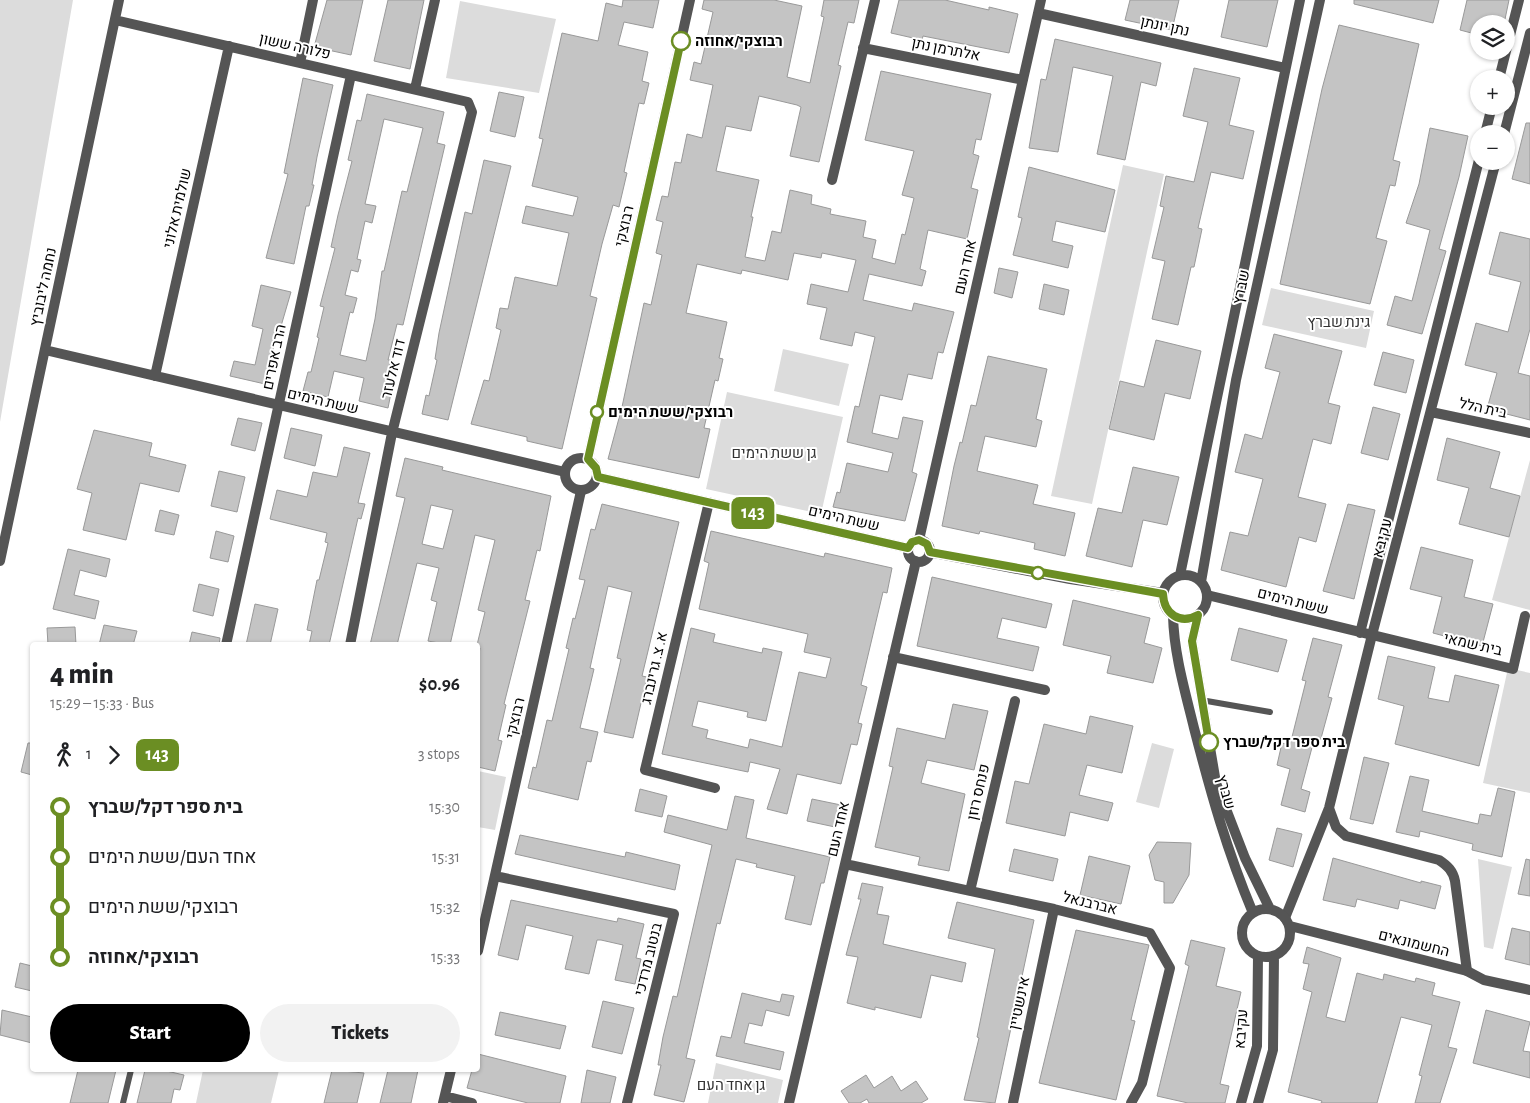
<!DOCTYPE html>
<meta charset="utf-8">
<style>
:root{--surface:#fff;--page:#f2f2f2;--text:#202124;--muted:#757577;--accent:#000}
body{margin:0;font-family:"Alegreya Sans",Heebo,sans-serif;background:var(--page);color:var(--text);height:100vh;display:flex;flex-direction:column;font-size:19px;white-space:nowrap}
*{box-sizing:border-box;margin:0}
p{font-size:16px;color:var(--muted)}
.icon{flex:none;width:28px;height:28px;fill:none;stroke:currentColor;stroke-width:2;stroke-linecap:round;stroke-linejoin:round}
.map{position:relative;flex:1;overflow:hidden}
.panel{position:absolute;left:30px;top:642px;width:450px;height:430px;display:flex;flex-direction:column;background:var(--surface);border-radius:5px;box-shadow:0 1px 4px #0004}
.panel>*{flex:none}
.badge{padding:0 10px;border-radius:8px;font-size:18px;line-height:32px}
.controls{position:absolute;left:1470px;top:15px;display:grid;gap:10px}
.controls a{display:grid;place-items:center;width:45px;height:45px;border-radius:50%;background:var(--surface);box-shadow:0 1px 4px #0004;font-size:25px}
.map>.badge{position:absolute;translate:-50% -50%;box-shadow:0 0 0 2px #fff}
.legs{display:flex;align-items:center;gap:8px;height:55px;padding:0 20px;font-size:16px}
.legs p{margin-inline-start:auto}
.headline{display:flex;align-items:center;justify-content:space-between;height:85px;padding:0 20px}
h1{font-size:28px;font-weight:800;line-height:38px}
.button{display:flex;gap:10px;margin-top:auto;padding:10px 20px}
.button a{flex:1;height:58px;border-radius:30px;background:var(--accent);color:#fff;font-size:20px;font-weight:800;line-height:58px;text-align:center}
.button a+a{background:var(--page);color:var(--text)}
ul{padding:0 20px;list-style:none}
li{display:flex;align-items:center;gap:18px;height:50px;font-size:19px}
li i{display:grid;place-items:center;width:8px;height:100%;margin:0 6px;background:currentColor}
li i::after{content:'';width:12px;height:12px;margin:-6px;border:4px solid;border-radius:50%;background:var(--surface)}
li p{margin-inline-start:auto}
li:first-child i{background:linear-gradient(#0000 50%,currentColor 0)}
li:last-child i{background:linear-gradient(currentColor 50%,#0000 0)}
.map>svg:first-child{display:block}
.green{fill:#dcdcdc}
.building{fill:#c4c4c4;stroke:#999;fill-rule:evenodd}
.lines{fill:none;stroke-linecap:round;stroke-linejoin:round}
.service{stroke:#555;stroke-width:6}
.minor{stroke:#555;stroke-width:10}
.tertiary{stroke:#555;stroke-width:10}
.line-1-casing{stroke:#fff;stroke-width:11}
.line-1{stroke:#6b8e23;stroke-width:8}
.stop-1-dot{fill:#fff;stroke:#6b8e23;stroke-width:2.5}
.labels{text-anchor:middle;stroke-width:4;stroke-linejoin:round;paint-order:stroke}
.street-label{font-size:15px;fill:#000;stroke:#fff}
.stop-label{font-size:15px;font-weight:bold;fill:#000;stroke:#fff;text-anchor:start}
.park-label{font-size:15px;fill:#333;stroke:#fff}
</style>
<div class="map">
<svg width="1530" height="1103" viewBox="0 0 1530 1103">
<rect width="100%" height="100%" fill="#fff"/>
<path class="green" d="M0 0H73L0 422Z
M460 1 556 19 539 93 446 78Z
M1123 165 1164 174 1092 504 1051 496Z
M1271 288 1374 311 1366 348 1262 325Z
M783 349 849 364 839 406 774 391Z
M727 392 843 417 821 514 706 489Z
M1530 460V610L1492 600Z
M1508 668 1530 673V793L1483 783Z
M1152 743 1174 749 1159 808 1136 802Z
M478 771 506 777 495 830 478 827Z
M1478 859 1512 867 1493 949 1484 947Z
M716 1063 783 1080 778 1103H708Z
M203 1070H279L271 1103H196Z"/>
<path class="building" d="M327 0H363L351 55 314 47Z
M388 0H424L410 69 374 61Z
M623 0H659L653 28 624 22 618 45 648 52 642 81 649 83 644 104 639 103 624 172 627 173 619 207 613 205 602 244 590 296 597 298 562 449 527 441V437L471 424 484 380 489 381 501 330 496 328 500 308 508 309 515 277 557 286 569 233 522 223 526 206 573 216 578 197 532 186 543 139 539 138 562 33 598 41 606 3 622 7Z
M704 0H774L802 6 787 77 810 83 824 17 821 16 824 0H859L854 23 848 22 838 65 841 66 819 162 790 156 801 107 797 105 759 96 751 131 726 126 716 171 759 180 751 217H753L745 257 765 261 772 231 781 233 790 190 812 195 811 204 831 209 830 214 866 221 863 237 876 240 872 258 895 264 902 234 905 235 914 198 902 195 914 151 865 140 881 71 991 94 981 140 976 139 973 154 979 156 971 188 978 190 967 239 928 230 920 269 926 271 922 286 869 274 863 300 912 311 914 303 954 312 943 353 938 352 932 379 908 374 902 400 880 395 872 433 898 439 903 417 923 421 912 472 917 474 905 521 833 507 837 492 840 493 847 463 888 472 893 453 847 442 855 406 859 407 875 337 855 332 852 346 820 339 827 308 807 304 811 284 848 292 856 260 822 253 821 258 794 253 788 280 742 270 741 274 697 264 686 313 727 322 719 358 723 359 718 381 715 380 704 428 710 429 699 478 608 459 622 407 644 303 651 305 662 255 656 253 663 222 656 220 662 196 668 197 675 162 681 163 687 134 702 138 713 85 690 80 694 62 701 64 713 12 702 9Z
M899 0H945L989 10V7L1018 14 1009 53 923 36 922 40 891 33Z
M1130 0H1179L1172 30 1125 20Z
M1229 0H1278L1267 47 1221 37Z
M1354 0H1439L1433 23 1354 4Z
M1467 0H1509L1504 24H1479V35L1460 30Z
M1339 25 1419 44 1393 160 1400 162 1395 186 1390 185 1376 238 1387 241 1370 304 1280 284 1322 89Z
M1055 39 1161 63 1156 86 1141 82 1125 160 1097 154 1113 76 1073 67 1058 152 1029 148 1041 79 1046 80Z
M1194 68 1240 78 1229 125 1254 131 1243 179 1211 172 1198 228 1202 229 1194 267H1191L1178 325 1152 319 1165 261 1152 258 1164 207 1160 206 1166 176 1194 182 1208 122 1183 116Z
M303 78 333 85 317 157 312 185H314L309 206H306L294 264 266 258 288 174 284 173Z
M499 92 524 97 515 137 490 131Z
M367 94 444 112 437 143 445 145 403 325 397 324 388 360H391L385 386 392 388 388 408 359 401 364 378 334 371 328 397 303 391 308 372H311L319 338 317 337 324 307 320 306 335 248 331 247 338 215 352 161 348 160 357 120 361 121ZM384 119 423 128 407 192 402 191 384 271H382L375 319 366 361 340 355 350 312 353 313 357 298 345 295 351 270 358 272 361 260 357 259 365 221 372 223 376 206 365 204Z
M1526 123H1530V184L1512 179Z
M1430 128 1468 136 1459 177 1439 249 1446 251 1422 334 1387 325 1395 296 1412 301 1430 230 1406 223 1419 184Z
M484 160 511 166 448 420 422 414 426 395 429 396 437 360 435 359 439 333 465 212 472 214Z
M1029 167 1115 190 1105 232 1056 221 1052 241 1073 246 1068 268 1013 255 1022 218 1018 217Z
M1500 232 1530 239V329L1518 373 1530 376V420L1487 409 1497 373 1465 365 1476 323 1508 332 1521 282 1489 274Z
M999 268 1018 272 1012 298 994 293Z
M1044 284 1069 290 1064 315 1039 309Z
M261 285 291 292 279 333 277 332 265 384 230 376 234 361 255 365 263 329 252 326Z
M1274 334 1342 351 1328 403 1340 406 1331 444 1313 439 1298 497 1326 504 1316 542 1299 537 1286 587 1221 570 1230 532 1248 536 1263 479 1235 472 1245 434 1262 439 1280 372 1265 368Z
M1156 340 1201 351 1190 399 1165 393 1154 440 1109 429 1120 381 1144 387Z
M1383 352 1414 360 1406 393 1374 385Z
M988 356 1047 369 1036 419 1042 421 1036 447 985 436 977 471 1038 485 1033 504 1075 513 1065 556 1034 549 1035 543 980 531 979 534 942 526 954 466 960 442 962 443 971 405 976 406Z
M1373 407 1400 414 1388 460 1361 453Z
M238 418 262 423 255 451 231 445Z
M291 428 322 435 315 466 284 458Z
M94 430 152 443 149 456 186 465 179 492 140 483 126 540 83 530 92 493 77 489Z
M1447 438 1500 452 1490 488 1520 496 1509 537 1459 524 1469 488 1437 480Z
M344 447 370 453 358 503 365 504 361 519 358 518 329 645H309L312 631 307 630 317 580H319L328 543 325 542 327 533 270 519 277 490 307 497 313 472 337 477Z
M405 458 443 467 442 470 551 496 540 551 537 550 525 600 530 601 504 704 506 705 498 740 502 741 495 771 478 767V660L480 648 477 645 485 612 478 610 495 540 475 535 450 645 428 641 437 602 431 600 439 568 417 563 397 645H370L405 498 396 496ZM431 505 453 510 443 549 422 544Z
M1133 467 1179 477 1167 525 1143 520 1132 567 1086 556 1098 508 1122 513Z
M219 471 245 477 237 512 211 506Z
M602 504 679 522 642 676 647 677 633 738 604 732 621 659 617 658 632 592 608 586 590 668 594 669 580 728 598 732 591 762 587 761 578 800 528 788 533 767 536 768 547 720 552 721 569 649 566 648 573 618 575 619 585 580 579 579 591 529 595 530Z
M1348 504 1375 510 1354 599 1323 591Z
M160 510 179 515 174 535 155 531Z
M216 531 234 536 228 562 210 558Z
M711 531 824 557 825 553 892 568 887 593 883 592 861 685 867 687 858 723 862 724 857 745 851 744 841 784 797 774 787 814 767 809 780 769 750 762 748 772 662 754 691 628 715 634 713 642 762 653 763 648 782 652 766 721 747 717 748 712 698 701 692 726 708 730 706 738 748 748 750 739 782 747 799 672 826 678 831 658 804 652 808 634 699 609 709 563 704 561Z
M1421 547 1473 560 1464 597 1493 604 1482 646 1433 633 1442 597 1410 589Z
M68 549 110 559 106 577 80 570 74 595 99 601 95 619 53 609Z
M932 577 1052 604 1046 628 1002 618 997 638 1039 647 1033 671 917 646Z
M199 584 219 589 213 616 193 611Z
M1073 600 1150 618 1144 643 1162 648 1153 683 1107 673 1111 656 1063 645Z
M255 604 278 609 270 645H246Z
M104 625 137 631 133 645H99Z
M75 627 76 645H48L47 628Z
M1239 628 1287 640 1278 672 1231 660Z
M192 632 220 638 219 645H189Z
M1313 638 1342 645 1328 697 1332 698 1320 742 1314 740 1301 789 1310 792 1305 812 1281 805 1290 769 1277 765 1282 743 1290 745 1306 681 1302 680Z
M1388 656 1435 667 1428 698 1449 702 1455 675 1499 685 1479 766 1395 744 1404 706 1378 699Z
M953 704 988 711 974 770 927 760 921 783 965 794 949 871 918 865 920 857 875 847 893 767 889 766 897 728 945 739Z
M1090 716 1133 726 1122 773 1087 765 1079 795 1113 803 1108 821 1070 812 1065 836 1006 823 1015 781 1029 784 1044 724 1086 734Z
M28 743H32V775L21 772Z
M1364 757 1389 763 1373 824 1350 819Z
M1410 776 1429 780 1422 811 1478 824 1480 814 1491 816 1498 788 1515 792 1502 857 1472 850 1473 844 1420 831 1419 837 1396 832Z
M640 789 667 796 662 817 635 811Z
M735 796 754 800 746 838 830 857 824 883H821L811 925 785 919 795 876 756 867 757 864 736 859 720 924 717 923 686 1058 695 1060 684 1102 654 1095 661 1065H658L663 1037 673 996 677 997 712 845 664 832 668 815 727 830Z
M812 799 841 805 835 827 807 821Z
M1277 828 1302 834 1293 867 1269 860Z
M520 835 625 857 626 852 680 865 675 890 515 854Z
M1157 842 1191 843 1189 875 1173 903H1164V882L1155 880 1149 855Z
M1014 849 1058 859 1053 881 1009 871Z
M1089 856 1130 866 1121 904 1080 895Z
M1333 858 1421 883V881L1441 886 1435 909 1400 900 1398 909 1357 899 1355 907 1323 900Z
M1526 859 1530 860V896L1518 894Z
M862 883 883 887 877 914 889 916 883 944 966 963 962 982 931 975 921 1018 875 1007V1010L847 1003 858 957 846 955 861 899H858Z
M511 900 617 922 618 918 644 924 636 958 641 959 635 984 615 980 623 945 601 940H597L589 974 565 969 573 936 526 925 518 960 498 955Z
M957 902 1034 920 995 1103 964 1100 979 1038 977 1037 995 949 948 938Z
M1512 928 1530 932V965L1505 959Z
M1076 930 1149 945 1131 1020 1135 1021 1116 1100 1039 1083Z
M1191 940 1225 948 1216 986 1241 992 1220 1084 1229 1086 1225 1103H1188L1157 1096 1189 966 1185 964Z
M1307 947 1341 958 1326 1017 1345 1022 1357 973 1383 980 1384 974 1415 982 1416 978 1435 983 1432 995 1460 1002 1448 1047 1457 1049 1440 1103H1415L1422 1076 1419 1075 1432 1025 1401 1017 1377 1103H1321L1322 1101 1288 1092 1312 992 1303 989 1309 964 1303 963Z
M20 963 32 966V991L15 987Z
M742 993 780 1002 782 994 794 996 789 1016 766 1010 762 1026 749 1023 744 1043 784 1052 780 1070 716 1056 721 1036 731 1038Z
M603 1001 634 1008 622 1054 592 1047Z
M2 1010 32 1017V1043L0 1035Z
M1486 1010 1530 1022 1523 1051 1530 1052V1078L1473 1063Z
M500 1012 566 1026 560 1049 495 1035Z
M478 1054 566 1076 560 1103H528L467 1088 472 1070H478Z
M78 1070H116L108 1103H70Z
M145 1070H162L184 1075 180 1090 174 1089 171 1103H137Z
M332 1070 364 1073 357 1103H324Z
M388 1070H418L411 1103H380Z
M587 1070 616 1077 610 1103H581Z
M866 1075 874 1088 892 1076 901 1091 916 1081 928 1099 921 1103H869L867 1099 860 1103H849L841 1091Z"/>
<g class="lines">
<path class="service" d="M1201 700 1270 712
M123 1103 131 1070"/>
<path class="minor" d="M1038 13 1285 68
M115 20 468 102 472 112 392 433 350 645
M863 48 1023 80
M1506 51 1519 0
M300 63 313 0
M1499 79 1506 51
M415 89 435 0
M1485 134 1492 106
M1504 134 1530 33
M832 180 875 0
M45 350 565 472
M155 376 229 46
M1431 412 1530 433
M598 477 908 548
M709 502 645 770 715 788
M919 540 1041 0
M908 551a11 11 0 1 1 22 0a11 11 0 1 1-22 0Z
M929 552 1070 579 1163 593
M0 561 119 0
M1207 595 1513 669 1525 616
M1360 633 1479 160
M226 645 351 75
M893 657 1045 690
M1329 808 1336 827 1346 836 1439 860C1448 866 1453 871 1455 881L1467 971
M845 864 1054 909 1150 933 1170 968 1142 1083 1131 1103
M495 876 674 914 627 1103
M970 891 1015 701
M1285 918 1329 808 1372 635 1496 161
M478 951 581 491
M445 1096 472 1103
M443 1103 451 1070
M789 1103 916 561
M1013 1103 1054 909"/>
<path class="tertiary" d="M565 474a16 16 0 1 1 32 0a16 16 0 1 1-32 0Z
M588 459 690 0
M1163 597a22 22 0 1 1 44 0a22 22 0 1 1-44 0Z
M1180 575 1300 0
M1201 582 1236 380 1320 0
M1198 615 1192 641 1216 783 1245 858 1270 909
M1173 616C1174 654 1185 691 1194 728 1211 794 1227 851 1253 913
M1242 933a24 24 0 1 1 48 0a24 24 0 1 1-48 0Z
M1290 926 1467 971 1484 980 1530 990
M1241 1103 1257 1046 1258 956
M1258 1103 1273 1050 1274 956"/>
</g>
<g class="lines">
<g class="line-1-casing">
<path id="line-1" d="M681 41 588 459 596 468 598 477 908 548 912 542 919 540 927 544 930 552 1163 594C1164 614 1180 625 1198 615L1192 641 1209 742"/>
</g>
<use href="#line-1" class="line-1"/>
</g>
<g class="stop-1-dot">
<circle cx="681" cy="41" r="9"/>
<circle cx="597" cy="412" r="6"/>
<circle cx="1038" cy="573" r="6"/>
<circle cx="1209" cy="742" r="9"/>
</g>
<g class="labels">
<g class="street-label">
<text transform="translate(1165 26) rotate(12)" y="5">נתן יונתן</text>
<text transform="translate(295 46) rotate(13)" y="5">פלורה ששון</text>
<text transform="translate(946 49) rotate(11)" y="5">אלתרמן נתן</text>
<text transform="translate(177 208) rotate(-77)" y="5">שולמית אלוני</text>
<text transform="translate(624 226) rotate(-77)" y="5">רבוצקי</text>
<text transform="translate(965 267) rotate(-77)" y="5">אחד העם</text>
<text transform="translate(43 287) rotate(-78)" y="5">נחמה ליבוביץ</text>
<text transform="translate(1241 287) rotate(-78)" y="5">שברץ</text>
<text transform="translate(274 357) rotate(-78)" y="5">הרב אפרים</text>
<text transform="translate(393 369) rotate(-76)" y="5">דוד אלעזר</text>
<text transform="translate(323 401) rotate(13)" y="5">ששת הימים</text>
<text transform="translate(1483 408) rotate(12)" y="5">בית הלל</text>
<text transform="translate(844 518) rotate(13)" y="5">ששת הימים</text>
<text transform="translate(1382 538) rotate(-75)" y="5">עקיבא</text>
<text transform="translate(1293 601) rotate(14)" y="5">ששת הימים</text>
<text transform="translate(1473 644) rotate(13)" y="5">בית שמאי</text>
<text transform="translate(654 668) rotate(-77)" y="5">א. צ. גרינברג</text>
<text transform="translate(515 718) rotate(-77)" y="5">רבוצקי</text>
<text transform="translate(978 792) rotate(-77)" y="5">פנחס רוזן</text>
<text transform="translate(1226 792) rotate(75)" y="5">שברץ</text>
<text transform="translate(838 829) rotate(-77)" y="5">אחד העם</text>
<text transform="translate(1090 903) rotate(14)" y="5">אברבנאל</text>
<text transform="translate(1414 943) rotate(14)" y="5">החשמונאים</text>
<text transform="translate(648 959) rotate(-76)" y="5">בנטוב מרדכי</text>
<text transform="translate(1019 1003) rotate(-78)" y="5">אינשטיין</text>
<text transform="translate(1241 1029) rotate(-86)" y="5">עקיבא</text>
</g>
<g class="stop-label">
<text x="695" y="46">רבוצקי/אחוזה</text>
<text x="608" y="417">רבוצקי/ששת הימים</text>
<text x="1223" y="747">בית ספר דקל/שברץ</text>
</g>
<g class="park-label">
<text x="1339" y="327">גינת שברץ</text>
<text x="774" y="458">גן ששת הימים</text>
<text x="731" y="1090">גן אחד העם</text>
</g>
</g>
</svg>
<div class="controls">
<a><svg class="icon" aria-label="layers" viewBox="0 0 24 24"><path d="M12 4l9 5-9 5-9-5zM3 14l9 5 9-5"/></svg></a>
<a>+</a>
<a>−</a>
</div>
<b class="badge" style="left:753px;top:513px;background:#6b8e23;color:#fff">143</b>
<section class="panel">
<div class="headline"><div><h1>4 min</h1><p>15:29 – 15:33 · Bus</p></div><b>$0.96</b></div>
<div class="legs"><svg class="icon" aria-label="walk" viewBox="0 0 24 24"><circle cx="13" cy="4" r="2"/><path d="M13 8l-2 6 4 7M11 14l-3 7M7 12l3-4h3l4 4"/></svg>1<svg class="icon" aria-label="forward" viewBox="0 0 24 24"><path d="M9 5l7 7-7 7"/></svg><b class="badge" style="background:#6b8e23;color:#fff">143</b><p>3 stops</p></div>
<ul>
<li><i style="color:#6b8e23"></i><b>בית ספר דקל/שברץ</b><p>15:30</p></li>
<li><i style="color:#6b8e23"></i><span>אחד העם/ששת הימים</span><p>15:31</p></li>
<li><i style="color:#6b8e23"></i><span>רבוצקי/ששת הימים</span><p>15:32</p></li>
<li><i style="color:#6b8e23"></i><b>רבוצקי/אחוזה</b><p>15:33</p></li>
</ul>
<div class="button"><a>Start</a><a>Tickets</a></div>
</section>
</div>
